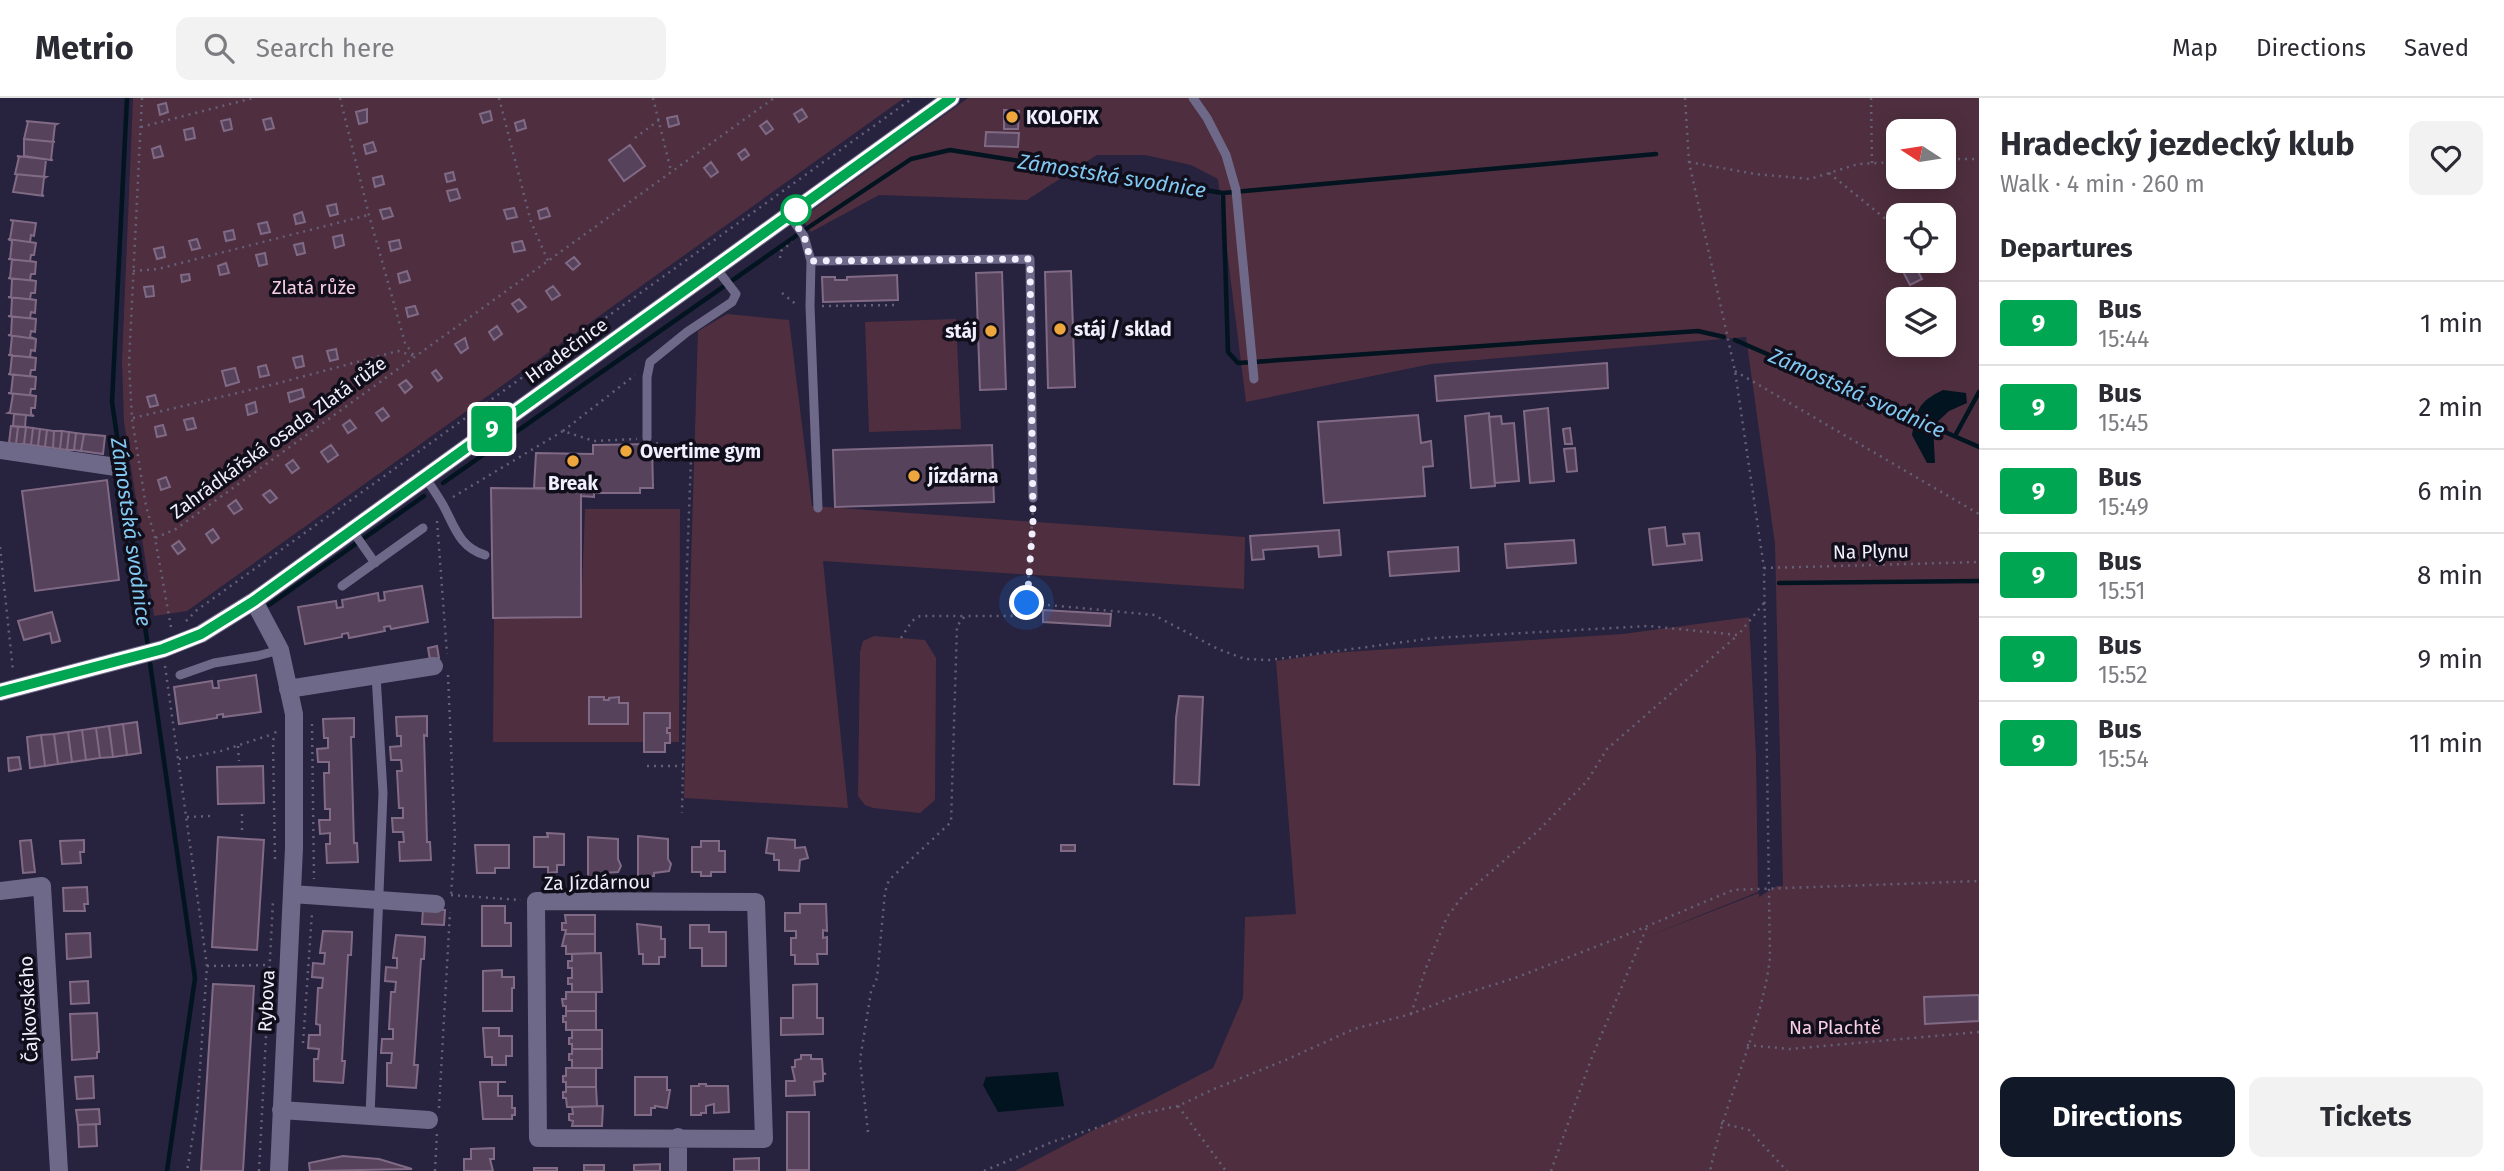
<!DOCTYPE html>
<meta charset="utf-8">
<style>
:root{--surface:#fff;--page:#f2f2f3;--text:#2b2b33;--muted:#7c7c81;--line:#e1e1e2;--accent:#111827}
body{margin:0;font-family:"Fira Sans",sans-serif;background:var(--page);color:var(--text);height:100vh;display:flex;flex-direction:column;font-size:26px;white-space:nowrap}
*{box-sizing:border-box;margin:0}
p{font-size:23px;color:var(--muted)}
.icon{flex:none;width:38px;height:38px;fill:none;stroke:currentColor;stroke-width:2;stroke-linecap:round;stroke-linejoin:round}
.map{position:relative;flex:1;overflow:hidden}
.details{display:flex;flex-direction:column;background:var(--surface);width:525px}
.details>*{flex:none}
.badge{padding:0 14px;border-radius:5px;font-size:24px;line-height:46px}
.needle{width:46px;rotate:282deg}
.controls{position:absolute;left:1886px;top:21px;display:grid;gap:14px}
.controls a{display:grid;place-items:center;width:70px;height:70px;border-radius:14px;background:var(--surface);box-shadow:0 4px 18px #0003;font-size:35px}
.you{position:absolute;width:35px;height:35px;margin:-18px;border:5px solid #fff;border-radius:50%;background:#1a73e8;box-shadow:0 0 0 10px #1a73e833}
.map>.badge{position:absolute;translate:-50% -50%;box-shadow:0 0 0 4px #fff}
h2{padding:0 21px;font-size:26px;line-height:63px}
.round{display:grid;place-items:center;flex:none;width:74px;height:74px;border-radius:14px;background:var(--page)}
.summary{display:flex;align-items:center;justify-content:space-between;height:119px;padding:0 21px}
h1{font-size:33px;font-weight:700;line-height:52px}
.action{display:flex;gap:14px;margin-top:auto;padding:14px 21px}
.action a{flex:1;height:80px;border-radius:14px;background:var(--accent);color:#fff;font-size:28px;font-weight:700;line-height:80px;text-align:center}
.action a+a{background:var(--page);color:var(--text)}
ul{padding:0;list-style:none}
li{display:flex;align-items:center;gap:21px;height:84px;padding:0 21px;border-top:2px solid var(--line)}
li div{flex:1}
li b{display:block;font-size:26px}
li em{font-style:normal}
li .badge{min-width:77px;font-weight:700;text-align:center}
header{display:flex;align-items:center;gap:42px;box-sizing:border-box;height:98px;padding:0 35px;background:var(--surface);border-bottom:2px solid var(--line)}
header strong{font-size:33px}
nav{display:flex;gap:38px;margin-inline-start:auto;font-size:24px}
.search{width:490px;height:63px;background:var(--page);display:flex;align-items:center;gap:18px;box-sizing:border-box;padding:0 24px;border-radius:14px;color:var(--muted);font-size:26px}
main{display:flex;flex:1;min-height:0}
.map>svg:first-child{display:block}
.green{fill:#4f2f3f;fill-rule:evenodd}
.water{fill:#011420}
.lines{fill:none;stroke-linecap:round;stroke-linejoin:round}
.stream{stroke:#011420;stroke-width:4.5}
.building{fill:#56425b;stroke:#806a85;stroke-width:2}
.path{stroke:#646077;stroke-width:2.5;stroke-dasharray:2 5;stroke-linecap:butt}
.lane{stroke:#6e6989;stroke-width:9}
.street{stroke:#6e6989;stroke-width:18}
.line-casing{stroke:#fff;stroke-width:16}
.line{stroke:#00a651;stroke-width:10}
.walk{stroke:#f1effd;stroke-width:7;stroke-dasharray:0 12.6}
.poi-dot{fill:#eea73d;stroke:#100e1a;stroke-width:2.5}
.stop-dot{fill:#fff;stroke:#00a651;stroke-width:3.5}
.labels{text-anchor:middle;stroke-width:7;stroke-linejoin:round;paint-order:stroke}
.poi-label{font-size:19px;font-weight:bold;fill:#f1effd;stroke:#100e1a;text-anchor:start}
.park-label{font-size:19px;fill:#f9cee2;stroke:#100e1a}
.street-label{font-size:19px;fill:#f1effd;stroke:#100e1a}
.water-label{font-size:21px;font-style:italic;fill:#82c9f2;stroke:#100e1a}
</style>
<header>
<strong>Metrio</strong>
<div class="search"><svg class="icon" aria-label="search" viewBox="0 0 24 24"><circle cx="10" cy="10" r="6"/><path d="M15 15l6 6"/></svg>Search here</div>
<nav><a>Map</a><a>Directions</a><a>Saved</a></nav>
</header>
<main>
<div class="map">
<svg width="1979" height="1073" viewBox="0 0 1979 1073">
<rect width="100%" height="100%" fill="#27223d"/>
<path class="green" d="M133 0H904L187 513 154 518 124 324 122 263Z
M968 0H1979V1073H1015L1213 970 1243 900 1245 819 1296 816 1276 563 1330 555 1623 536 1749 519 1756 659 1758 794 1641 841 1759 795V799L1777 788H1783L1775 446 1746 239 1431 266 1246 304 1218 81 1191 67 1145 57H1097L1027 102 879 97 811 134 802 120ZM1899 33H1944V79H1899ZM1899 117H1944V163H1899ZM1899 201H1944V247H1899Z
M727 216 789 222 812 408 1245 439 1244 491 823 463 848 710 684 700 698 233Z
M956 221 961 331 869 334 865 224Z
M585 411H680L679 644H493L494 519H581Z
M874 538 925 542 936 560 935 702 920 715 873 710 865 707 858 698 860 554 863 543Z"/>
<path class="water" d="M1943 292 1966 295 1967 305 1949 313 1933 328 1935 365H1927L1912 337C1917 311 1918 304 1943 292Z
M1058 974 1064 1008 998 1014 983 987 986 979Z"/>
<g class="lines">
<path class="stream" d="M127 0 112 304 148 549
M1223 95 1656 56
M1735 242 1921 323
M1929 327 1979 349
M1955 338 1979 294
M443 385 800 135 911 61 950 52 1223 95 1228 254 1238 265 1698 233 1724 239
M1779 485 1979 483
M269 507 424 398
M149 558 195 880 167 1073"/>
</g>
<path class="building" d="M166 5 168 14 160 17 158 7Z
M367 11V24L359 26 356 14Z
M802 11 807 19 799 24 794 16Z
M1004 12 1019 13 1018 31H1004Z
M490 13 492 22 483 25 480 16Z
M677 18 679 26 669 29 667 20Z
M271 20 274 30 266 32 263 22Z
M230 21 232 31 224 33 221 23Z
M524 22 526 30 517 33 515 25Z
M26 23 57 26 55 27 53 44H55L24 41 28 24Z
M767 23 773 31 766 36 760 28Z
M193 30 195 40 186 42 184 32Z
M986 34 1019 35 1018 49 985 48Z
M24 41 55 44H53L51 62 24 58Z
M373 44 376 53 366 56 364 47Z
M630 47 645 68 624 83 609 62Z
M160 48 163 58 154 60 152 51Z
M745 51 749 57 742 62 738 56Z
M17 58 53 62H46L44 79H46L15 76 19 59Z
M711 64 718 74 711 79 704 70Z
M453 74 455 82 447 84 445 76Z
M15 76 46 79 44 80 42 97 44 98 13 94 17 77Z
M382 78 384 86 375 89 373 80Z
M457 91 460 100 450 103 447 93Z
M336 106 338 116 330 118 327 108Z
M390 110 393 118 383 121 380 112Z
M514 110 517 119 507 121 504 112Z
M547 110 550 118 540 121 538 113Z
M302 114 305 124 296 126 294 117Z
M10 122 36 125 34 138 31 137 30 144 36 145 8 141H10L13 123Z
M267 124 270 134 261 136 258 126Z
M233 132 235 141 226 143 224 134Z
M342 137 344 147 335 150 333 139Z
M8 141 36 145 34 157H31L30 163 36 164 8 161H10L12 143Z
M197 141 200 150 192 152 189 143Z
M399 142 401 150 391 153 389 144Z
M522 143 525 152 514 154 512 145Z
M303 145 305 155 297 157 294 147Z
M163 149 165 159 157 161 154 151Z
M265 155 267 166 259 168 256 157Z
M574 159 580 166 573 172 566 165Z
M8 161 36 164 35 176H31L30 182 36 183 8 180H10L12 161Z
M1905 163 1907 167 1913 164 1922 181 1910 187 1899 166Z
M226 165 229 175 220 177 218 168Z
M407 173 410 182 400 185 398 176Z
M1071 173 1075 289 1048 290 1045 174Z
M1002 174 1006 291 980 292 976 175Z
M189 176 190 182 182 184 181 177Z
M897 177 898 202 823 204 822 179H835V182H847V179Z
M8 180 36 183 35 195H31L30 201 36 202 8 199H11L12 181Z
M153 188 154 198 146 199 144 189Z
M553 188 560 197 552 202 546 193Z
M8 199 36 202 35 215 31 214 30 220 36 221 8 218H11L12 200Z
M519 201 526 209 518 214 512 206Z
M415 208 418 216 408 219 406 210Z
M8 218 36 221 35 234 31 233 30 239 36 241 8 237H11L12 219Z
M497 228 502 236 494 242 489 234Z
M8 237 36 241 35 253 31 252 30 259 36 260 8 257H10L12 238Z
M465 240 468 250 461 255 455 246Z
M336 251 338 261 330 263 327 253Z
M8 257 36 260 35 272H31L30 278 36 279 8 276H10L12 257Z
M302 258 304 268 296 270 293 260Z
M1607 265 1608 290 1437 303 1435 278Z
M266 267 269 277 260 279 258 269Z
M235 270 239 284 226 288 222 273Z
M436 272 442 280 438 283 432 275Z
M8 276 36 279 35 291H31L30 297 36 298 8 295H11L13 277Z
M406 282 412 289 405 295 399 287Z
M302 291 304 299 290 304 288 295Z
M8 295 36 298 35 310H31V316L34 318 8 315 10 314 13 296Z
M155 297 158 307 150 309 147 299Z
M255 304 257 314 248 317 246 307Z
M383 310 389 318 382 323 376 315Z
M1548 310 1554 383 1530 385 1524 313Z
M1489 315 1495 388 1471 390 1465 318Z
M14 316 26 317 25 329 13 328Z
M1418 317 1421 345 1431 343 1433 368 1423 369 1425 398 1324 405 1318 324Z
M1501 318 1502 326 1514 325 1519 383 1495 385 1489 319Z
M193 320 196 330 187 332 184 322Z
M350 322 356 330 348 335 343 327Z
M163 327 166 337 157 339 155 329Z
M11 328 18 329 16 346 9 345Z
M18 329H26L24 346H16Z
M26 329 33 330 31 347 24 346Z
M33 330 40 331 38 348 31 347Z
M1570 330 1572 346H1565L1563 331Z
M40 331 47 332 45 349 38 348Z
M47 332 54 333 53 350 45 349Z
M54 333H62L60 351 53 350Z
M62 333 69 334 67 352 60 351Z
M69 334 76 335 74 352H67Z
M76 335 84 336 81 353 74 352Z
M84 336 105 338 103 356 81 353Z
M652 346 653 390H640V395H594V399L581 398V391L534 390 536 355 593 356V347Z
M331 347 338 357 328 364 321 354Z
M992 347 994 404 835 409 833 352Z
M1575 350 1577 373 1567 374 1564 351Z
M293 362 299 370 292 375 286 367Z
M166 379 170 389 161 392 158 382Z
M107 382 119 482 35 493 22 393Z
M491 390 581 391V519L493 520Z
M270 392 277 400 270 405 263 397Z
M236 402 242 411 234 416 228 408Z
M1665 429 1667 448 1685 446 1683 436 1699 435 1702 462 1653 467 1649 431Z
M213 431 219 440 212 445 206 436Z
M1339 432 1341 457 1319 459 1318 448 1263 452 1264 461 1252 462 1250 438Z
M1574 442 1576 465 1507 470 1505 446Z
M179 443 185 451 178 456 172 448Z
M1458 449 1459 473 1390 478 1388 454Z
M422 488 428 524 391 531 390 528 384 529 385 533 349 540 348 535 342 536V539L305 546 298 509 336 503 337 510 343 509 342 502 378 495 379 503 385 502 384 494Z
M1043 512 1111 516 1110 528 1043 524Z
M52 514 60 543 52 545 50 535 24 542 18 523Z
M437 548 439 560 430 562 428 550Z
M256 577 261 614 223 619V616L217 617V620L179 626 174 589 212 583 213 590H219L218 583Z
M1179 598 1203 599 1199 687 1174 686 1176 620Z
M589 599H604V602H609V600L619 599V605H628V626H589Z
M644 615H670V630H667V635H670V645H665V654H644Z
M427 618V638L424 637 427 744H430L431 762 400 763 399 744H404L403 734H393L392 720H403V710H399L397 673H402L401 662H391L390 649 401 648V638H397L396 619Z
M354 620V639H351L354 745H357L358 764 327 765 326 746H330V735L320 736 319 722H330V711H325L324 675H329V664H318L317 651 328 650V640H324L323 621Z
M137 624 141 655 127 657 123 626Z
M123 626 127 657 113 659 109 628Z
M109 628 113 659 100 660 96 630Z
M96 630 100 660 86 662 82 632Z
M82 632 86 662 72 664 68 634Z
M68 634 72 664 58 666 54 636Z
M54 636 58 666 45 668 41 637Z
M41 637 45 668 30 670 27 639Z
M19 659 21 671 9 673 8 660Z
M263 668 264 705 218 706 217 669Z
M547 735 564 736V767H557V774L548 775V769H534V739H548Z
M638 738 668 741V761L671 766 669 773 654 775V778L638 779Z
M218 739 264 742 257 852 212 849Z
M588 739 618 741V761L621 768 618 774 604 775V779H588Z
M768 740 795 742V750L805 749 808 760 800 762 799 773 779 772V762H774V756L766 755Z
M31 742 35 774 23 775 20 743Z
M84 742V754H80L81 765 62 766 60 743Z
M701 743H719V753H725V774H711V778H701V774H692V749H701Z
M475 747H509V770H495V775H477Z
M1061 747H1075V753H1061Z
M87 789 88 806H84L85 813H64L63 790Z
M800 806H826L827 833 823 832V840L827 839V856H817L818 866H795V857H791V840H796V833H785V815H800Z
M482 808H505V825H511V848H482Z
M423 811 445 812 444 827 422 826Z
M565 817H595V836H565L566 832H562V825H566Z
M637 826 661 829V841H665V859H659V866H643V856H639Z
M690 827H709V834H726V868H702V850H690Z
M323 833 352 834V838L351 857H348L342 963H345L343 985 314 983V961H318L319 951 308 950 309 937H320V927L316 926 318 890H322L323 880 312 879 313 865 324 866 325 855H320Z
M90 835 91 859 67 861 66 836Z
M565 836H595V855L566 856V848H562Z
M396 837 425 839V842L424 861H421L414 967H418L416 990 387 988V965H391L392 955H381L382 941H393V931H389L391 894H395L396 884 385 883 386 869 397 870V860H393Z
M601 855 602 894H572V886H568V880H572V870H568V863H572V856Z
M502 872V879H514V890H512V913H483V873Z
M88 883 89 905 71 906 70 884Z
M213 886 254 888 243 1073H201Z
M817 886V920H823V936L781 937V920H793V887Z
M566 894H596V913H566V908H563L562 901H566Z
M1979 897V923L1925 926 1924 899Z
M566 913H596V932H566V924H563V918H566Z
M97 915 99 954H97V960L72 962 70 916Z
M483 930H499V938H512V958H506V967H492V959H485Z
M572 932H602V951H572V946H569V940H572Z
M572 951H602V970H572V962H569V956H572Z
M801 957H811V961H822L823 975 826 976H823V983L814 984 815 997 786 998V983H795L792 969H795V962L801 961Z
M566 970H596V989H566V984H563V978H566Z
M93 978 94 1000 77 1001 75 979Z
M635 979H667V992H670L667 1010 655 1008V1010H651V1017H635Z
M480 984H506H498V998H512V1010H515V1017H512V1021H483Z
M699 986H706V988H728L729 1014 714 1015V1006L706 1008V1015H701V1017H691V988H699Z
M566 989H596L597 1008 567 1009 566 1000H563V994H566Z
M603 1008 602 1028H572L573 1023 569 1022V1016H573L572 1009Z
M99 1011 100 1026 78 1027 76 1012Z
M787 1014H809V1072H787Z
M96 1026 97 1048 79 1049 78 1027Z
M494 1050V1061H490L493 1073H464V1061H471V1051Z
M343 1058 379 1061 412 1071 310 1073 309 1065Z
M759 1060V1073H734V1061Z
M660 1066V1073H634V1067Z
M584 1067H604V1073H584Z
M534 1070H557V1073H534Z"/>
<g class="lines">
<path class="path" d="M142 0 129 265 132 321 146 408 155 440
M340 0 369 117 405 245 414 258
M499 0 531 124 548 163
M653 0 671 73
M1685 0 1689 64 1735 273 1764 470 1770 860C1761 932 1725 1001 1710 1073
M1871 0 1872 65
M141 29 253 0
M635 40 659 22
M1944 61H1979
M1689 64 1755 76 1810 81 1858 66 1899 64
M1829 75 1888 123 1899 139
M780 160 781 153 792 144
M1920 163 1947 173
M133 173 158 171 368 117
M782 195 798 208
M822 208 899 207
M1735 273 1979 416
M133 320 275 286 398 253 414 258
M563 333 635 277
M656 345 691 361 687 467 682 715
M453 399 563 333 594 343 637 341
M437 423 447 556
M0 449 13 573
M1764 470 1979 464
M1027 505 1154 517 1218 551 1245 561 1270 562 1434 540 1648 528 1738 537 1764 505
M186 523 197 512 913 0
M171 529 155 440 176 431 774 0
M901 540 912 523 920 518H965
M165 568 207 868 197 1013 187 1073
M448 577 455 741 451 797
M312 626 314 781
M238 648 239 663
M179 661 221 653 273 636
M647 668H683
M242 716V734
M187 719 211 718
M275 761 273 643 276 632
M451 797 521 802
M207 868 269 867
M1411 916 1426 870 1447 819 1462 799 1538 733 1587 683 1607 651 1738 537
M303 945 312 815
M1747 947 1790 951 1979 934
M1178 1008 1226 1073
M439 1010 450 814
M1721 1025 1749 1032 1787 1073
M868 1034 860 962 871 894 877 880 885 794 889 782 951 724 957 528 965 518H1011L1025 513 1027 505 1033 410
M259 1073 273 803
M435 1073 437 1034
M984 1073 1052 1044 1139 1016 1178 1008 1214 991 1288 961 1354 931 1411 916 1451 900 1515 880 1626 837 1733 792 1979 783
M1551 1073 1592 959 1647 829"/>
<path class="lane" d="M1193 0 1207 20 1226 57 1236 92 1254 281
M789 117 804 138 811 163 1030 161 1033 400
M811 163 810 208 818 410
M647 340V279L650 264 687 234 732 204 736 196 716 170
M425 379C431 388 438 398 443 407 455 429 459 449 485 457
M352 432 375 465
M342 488 423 430
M180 577 214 565 257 558 280 552
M370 1018 383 695 376 577"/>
<path class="street" d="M0 352 116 369
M254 503 280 552 294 616V750L279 1073
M288 591 434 568
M0 594 163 551 201 536 254 503 951 0
M0 793 42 788 59 1073
M292 796 436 806
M536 803 756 804 764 1041 538 1040Z
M281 1012 429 1022
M678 1073V1039"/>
</g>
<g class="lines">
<g class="line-casing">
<path id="line" d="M0 594 163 551 201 536 254 503 951 0"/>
</g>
<use href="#line" class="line"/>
<path class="walk" d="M796 112 789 117 804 138 811 163 1030 161 1033 423 1027 505"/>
</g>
<g class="poi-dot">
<circle cx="1012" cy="19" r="7"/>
<circle cx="1060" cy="231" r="7"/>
<circle cx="991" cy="233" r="7"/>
<circle cx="626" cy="353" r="7"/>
<circle cx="573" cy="363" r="7"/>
<circle cx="914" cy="378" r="7"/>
</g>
<circle class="stop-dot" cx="796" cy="112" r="14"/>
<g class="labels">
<g class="poi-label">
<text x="1026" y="26">KOLOFIX</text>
<text x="1074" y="238">stáj / sklad</text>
<text x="977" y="240" text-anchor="end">stáj</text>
<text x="640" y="360">Overtime gym</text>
<text x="928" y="385">jízdárna</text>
<text x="573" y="392" text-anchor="middle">Break</text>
</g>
<g class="park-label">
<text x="314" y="196">Zlatá růže</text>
<text x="1835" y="936">Na Plachtě</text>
</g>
<g class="street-label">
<text transform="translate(566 252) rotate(-36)" y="7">Hradečnice</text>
<text transform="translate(278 339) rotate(-36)" y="7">Zahrádkářská osada Zlatá růže</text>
<text transform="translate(1871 453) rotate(-1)" y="7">Na Plynu</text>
<text transform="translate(597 784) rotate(-1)" y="7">Za Jízdárnou</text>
<text transform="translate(266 903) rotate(-87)" y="7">Rybova</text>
<text transform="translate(28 911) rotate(-93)" y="7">Čajkovského</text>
</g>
<g class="water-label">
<text transform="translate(1112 78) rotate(9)" y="7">Zámostská svodnice</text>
<text transform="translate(1857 295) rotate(24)" y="7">Zámostská svodnice</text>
<text transform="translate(131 434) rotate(82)" y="7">Zámostská svodnice</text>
</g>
</g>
</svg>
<div class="controls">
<a><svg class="needle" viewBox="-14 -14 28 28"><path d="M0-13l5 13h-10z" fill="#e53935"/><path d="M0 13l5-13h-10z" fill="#7c7c81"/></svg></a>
<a><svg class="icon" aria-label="locate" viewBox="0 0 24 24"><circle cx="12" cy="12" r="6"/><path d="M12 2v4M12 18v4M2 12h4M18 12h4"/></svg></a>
<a><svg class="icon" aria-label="layers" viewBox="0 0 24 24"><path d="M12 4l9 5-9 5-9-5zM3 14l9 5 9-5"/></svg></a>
</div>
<div class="you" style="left:1027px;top:505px"></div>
<b class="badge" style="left:492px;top:331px;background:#00a651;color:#fff">9</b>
</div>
<section class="details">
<div class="summary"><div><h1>Hradecký jezdecký klub</h1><p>Walk · 4 min · 260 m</p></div><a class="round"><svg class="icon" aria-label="heart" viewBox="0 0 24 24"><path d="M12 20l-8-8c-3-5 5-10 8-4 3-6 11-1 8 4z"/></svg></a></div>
<h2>Departures</h2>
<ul>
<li><span class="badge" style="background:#00a651;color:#fff">9</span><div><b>Bus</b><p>15:44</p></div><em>1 min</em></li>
<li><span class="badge" style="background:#00a651;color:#fff">9</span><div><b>Bus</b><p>15:45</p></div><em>2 min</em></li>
<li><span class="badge" style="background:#00a651;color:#fff">9</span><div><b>Bus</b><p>15:49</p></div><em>6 min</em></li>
<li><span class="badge" style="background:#00a651;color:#fff">9</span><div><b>Bus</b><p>15:51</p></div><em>8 min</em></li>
<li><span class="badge" style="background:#00a651;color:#fff">9</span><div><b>Bus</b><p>15:52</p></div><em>9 min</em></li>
<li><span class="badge" style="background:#00a651;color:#fff">9</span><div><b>Bus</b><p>15:54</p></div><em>11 min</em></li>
</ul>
<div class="action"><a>Directions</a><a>Tickets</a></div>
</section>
</main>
